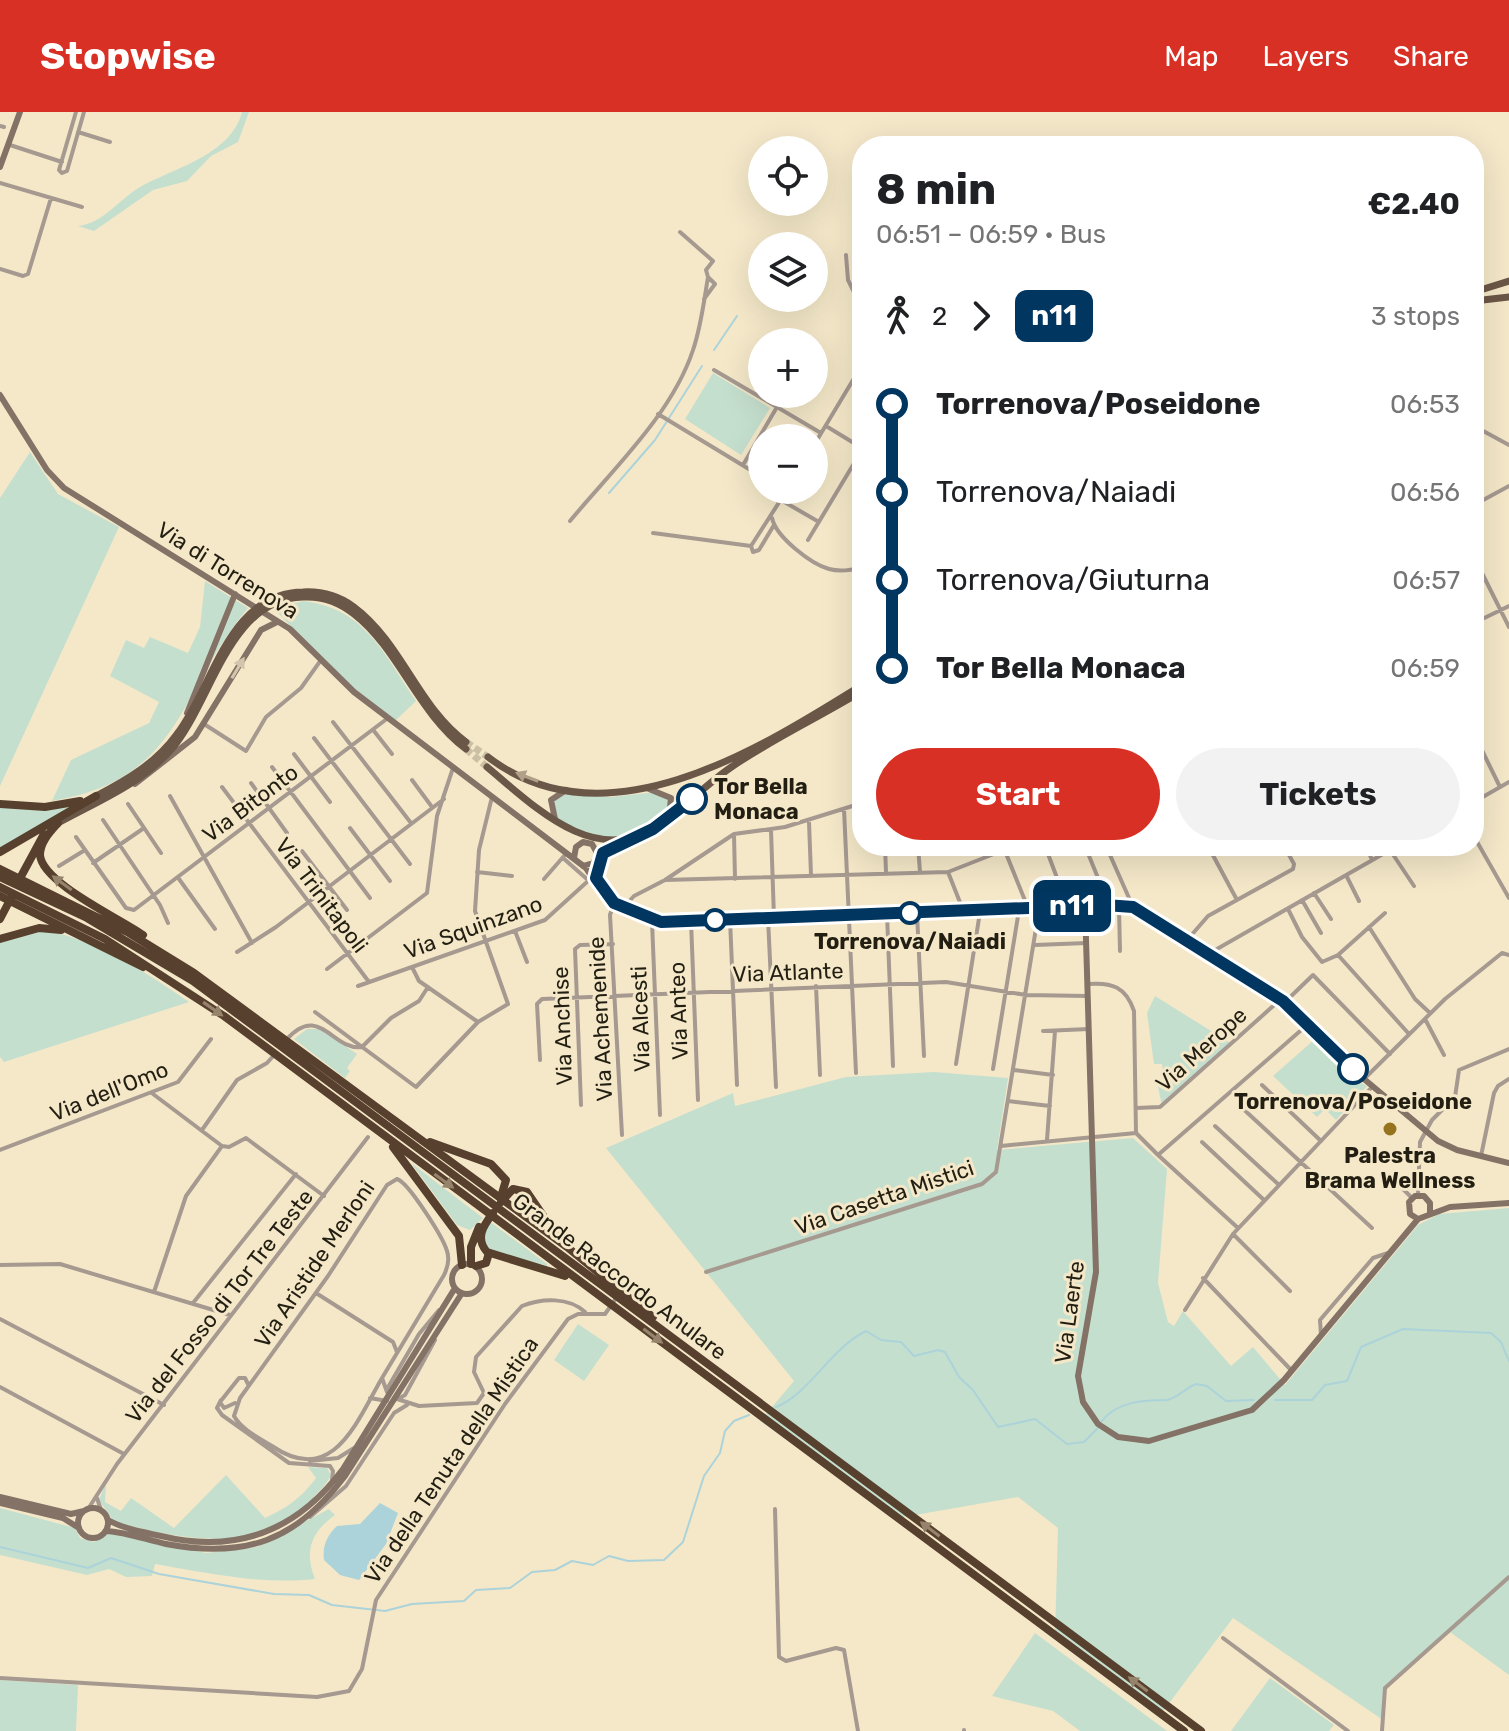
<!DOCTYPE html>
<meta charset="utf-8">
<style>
:root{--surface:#fff;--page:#f2f2f2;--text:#202124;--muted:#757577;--accent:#d93025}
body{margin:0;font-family:Rubik,sans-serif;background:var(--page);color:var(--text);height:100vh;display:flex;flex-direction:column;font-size:30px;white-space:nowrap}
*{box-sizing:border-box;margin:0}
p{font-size:26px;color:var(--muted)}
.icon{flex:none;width:44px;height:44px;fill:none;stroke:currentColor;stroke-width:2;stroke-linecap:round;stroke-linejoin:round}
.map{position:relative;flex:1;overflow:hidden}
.side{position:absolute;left:852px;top:24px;width:632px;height:720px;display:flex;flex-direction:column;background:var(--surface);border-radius:32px;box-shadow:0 8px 32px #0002}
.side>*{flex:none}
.badge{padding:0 16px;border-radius:12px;font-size:28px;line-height:52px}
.buttons{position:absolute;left:748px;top:24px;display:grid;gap:16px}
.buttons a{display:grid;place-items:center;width:80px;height:80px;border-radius:50%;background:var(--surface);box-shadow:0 8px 32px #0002;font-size:40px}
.map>.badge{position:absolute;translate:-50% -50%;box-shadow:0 0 0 4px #fff}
.legs{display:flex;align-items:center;gap:12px;height:88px;padding:0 24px;font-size:26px}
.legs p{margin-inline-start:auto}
.headline{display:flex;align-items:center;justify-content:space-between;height:136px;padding:0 24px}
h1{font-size:44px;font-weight:700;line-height:60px}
.primary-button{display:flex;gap:16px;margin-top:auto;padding:16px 24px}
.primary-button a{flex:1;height:92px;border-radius:48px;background:var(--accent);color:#fff;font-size:32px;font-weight:700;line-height:92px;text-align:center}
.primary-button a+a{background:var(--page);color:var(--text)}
ul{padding:0 24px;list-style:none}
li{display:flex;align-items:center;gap:28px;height:88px;font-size:30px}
li i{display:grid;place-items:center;width:12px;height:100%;margin:0 10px;background:currentColor}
li i::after{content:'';width:20px;height:20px;margin:-10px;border:6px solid;border-radius:50%;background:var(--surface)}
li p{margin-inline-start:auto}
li:first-child i{background:linear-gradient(#0000 50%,currentColor 0)}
li:last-child i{background:linear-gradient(currentColor 50%,#0000 0)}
header{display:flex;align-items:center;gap:48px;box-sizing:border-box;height:112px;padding:0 40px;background:var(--accent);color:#fff}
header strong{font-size:38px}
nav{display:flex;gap:44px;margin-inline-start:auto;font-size:28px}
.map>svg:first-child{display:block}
.green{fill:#c5dfce}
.water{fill:#abd3d9}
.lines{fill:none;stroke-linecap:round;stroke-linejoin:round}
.stream{stroke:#abd3d9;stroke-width:2}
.primary-tunnel{stroke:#cbc0a4;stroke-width:7;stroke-dasharray:7 3.5;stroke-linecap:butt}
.street{stroke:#a59990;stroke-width:4}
.secondary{stroke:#837265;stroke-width:6}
.primary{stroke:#6b5747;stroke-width:7}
.highway{stroke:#57402e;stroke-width:8}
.oneway{fill:#d3c5ab}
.oneway2{fill:#b0a088}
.oneway3{fill:#96836c}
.line-1-casing{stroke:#fff;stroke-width:18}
.line-1{stroke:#00365f;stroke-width:12}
.stop-1-dot{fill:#fff;stroke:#00365f;stroke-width:4}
.poi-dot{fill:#96741d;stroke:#f5e8c9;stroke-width:3}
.labels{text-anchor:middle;stroke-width:6;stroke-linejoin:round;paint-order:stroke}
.street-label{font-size:22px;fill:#221e12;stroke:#f5e8c9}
.stop-label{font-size:22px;font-weight:bold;fill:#221e12;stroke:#f5e8c9}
.poi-label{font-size:22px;font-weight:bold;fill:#221e12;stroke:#f5e8c9}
</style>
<header>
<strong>Stopwise</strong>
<nav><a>Map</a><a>Layers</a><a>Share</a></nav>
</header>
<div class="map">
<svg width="1509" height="1619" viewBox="0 0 1509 1619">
<rect width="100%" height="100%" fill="#f5e8c9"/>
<path class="green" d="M242 0H249L238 30 211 44 187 69 153 78 94 119 78 114C104 111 118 88 140 75 174 56 231 43 242 0Z
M713 261 770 296 741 343 685 307Z
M30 340 58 382 119 415 0 674V386Z
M205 469 248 496C176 582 183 667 52 689L71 648 149 611 159 590 110 564 126 528 144 536 150 525 188 541 200 515Z
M303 489C365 496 384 542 416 589L394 610 358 583 274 497Z
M657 680 666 683 671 695C650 734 581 735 554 702V687L567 681 610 685Z
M0 694H72L0 737Z
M37 818C86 821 149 862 189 890L4 950 0 945V829Z
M1155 884 1232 932 1162 993 1157 971 1164 968 1162 952H1154L1147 901Z
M307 917H320L357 942 347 956 350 959 345 966 294 927Z
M1315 927 1357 969 1367 974 1336 1008 1325 997 1317 1005 1273 964Z
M934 960 1008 966 997 1038 1133 1026 1167 1057 1158 1171 1168 1210 1174 1214 1183 1199 1231 1254 1253 1235 1285 1273 1418 1113 1439 1102 1509 1096V1563L1450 1520 1384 1577 1383 1608 1233 1506 1161 1602 1055 1523 1058 1416 1018 1385 898 1406 760 1309 794 1269 606 1036 733 981 735 994 846 965Z
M411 1051 483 1106 470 1118 457 1113Z
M489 1109 547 1152V1154L488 1138 483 1129Z
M578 1212 609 1233 584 1269 554 1248Z
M308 1355 327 1356 331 1363C327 1372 319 1379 312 1387 258 1445 182 1427 114 1410L99 1388 106 1371 105 1390 121 1399 131 1386 174 1416 226 1363 265 1406C287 1396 301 1386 316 1366Z
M0 1396 75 1416 80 1426 94 1430 107 1421 206 1441 257 1435 329 1397 335 1403C311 1420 304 1439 315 1467 261 1473 208 1461 155 1452L152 1464 126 1465 109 1457 87 1463 0 1443Z
M1035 1521 1167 1619H1080L1053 1599 992 1584Z
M1270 1566 1334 1613 1329 1619H1231Z
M0 1568 78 1573 76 1619H0Z"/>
<path class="water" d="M380 1391 398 1401 386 1432 359 1468 340 1463 324 1448C322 1435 327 1423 337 1414L360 1412Z"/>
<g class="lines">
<path class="stream" d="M714 238 737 204
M609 381 655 328 702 254
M1275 1288H1312L1325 1273 1347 1269 1361 1235 1403 1217 1491 1221 1501 1230 1509 1249
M776 1295C809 1282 831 1236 866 1219L881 1228 901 1230 914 1244 938 1238 945 1240 959 1265 973 1278 998 1315 1035 1307 1067 1332 1084 1330 1098 1316
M1101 1310C1117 1289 1144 1288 1167 1288 1176 1287 1187 1275 1196 1272L1207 1274 1226 1289 1254 1288
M0 1435 88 1456 111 1446 159 1462 274 1482 309 1483 332 1493 385 1499 412 1492 464 1489 476 1478 510 1476 532 1460 555 1458 572 1449 593 1453 609 1444 628 1449 664 1448 683 1430 704 1364 720 1341 725 1319 734 1309 749 1303"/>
<path class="primary-tunnel" d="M466 630 488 645
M466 637 487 655"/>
<path class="street" d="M76 0 59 58 62 61 67 59 84 0
M0 14 4 15
M78 20 110 30
M10 33 62 50
M0 71 82 95
M680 120 713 149 706 158 708 165
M846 143 848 168 862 196
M0 157 23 164 28 162 51 86
M714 258 821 321
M658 302 762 365
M826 314 862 336
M1474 314 1509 333
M814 333 862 253
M743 353 777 295
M781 388 819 410
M1474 393 1509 374
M772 406C776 425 811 452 829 457 840 460 851 458 862 456
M570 409C613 357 672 302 693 238 701 215 704 189 708 165L715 172 704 187
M774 413 759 438 753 440 751 434 787 378
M653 421 751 434
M808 428 862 338
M1474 445 1509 515
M1474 511 1509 494
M333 610 411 711
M204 612 246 639 266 605 301 576 321 548
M374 619 392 642
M1474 622 1500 675
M314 626 410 752
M294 642 330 690
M272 655 370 786
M412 668 432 695
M251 671 287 721
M222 675 369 870
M170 684 252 831
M1474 690 1509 670
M128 692 161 741
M844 697 856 961
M103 708 160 793 168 811
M809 710 811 763
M1474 713 1476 728 1509 786
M350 716 390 769
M771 718 774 806
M734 722 735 767
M76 725 126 796 134 798 388 606
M885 734 886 760
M918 734 920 760
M1003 734 1028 796
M1045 734 1068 795
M1085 734 1109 793
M1106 734 1133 795
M1208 734 1237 788
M1366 734 1372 748
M1390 738 1414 774
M302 739 347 798
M563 746 588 768
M93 751 144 716
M59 754 85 738
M477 760 512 764
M948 760 963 798
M1346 763 1359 789
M179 767 215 817
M544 767 564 744
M665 768 948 760 1004 738
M1314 781 1331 807
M1302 788 1321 821
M614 791 610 803 622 1023
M1119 795 1120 839
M623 796 634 784 665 768 734 722 785 715 862 691
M1288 797 1302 825 1322 850 1338 843 1385 801
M887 802 893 954
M917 802 924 944
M768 806 776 975
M730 807 737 973
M691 809 698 988
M652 810 660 1003
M1369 815 1415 887 1430 901
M515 819 527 850
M1188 827 1208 804 1293 757 1294 752 1284 734
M1035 833 1087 831
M237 840 276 815 444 687
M1210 841 1397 734
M1338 843 1409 922
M412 855 419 869 478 910
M327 857 427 781 437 704 453 656
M1088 872C1112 870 1126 875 1134 899L1136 1021
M358 874 545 808 588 769
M816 874 820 963
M1285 890 1313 863 1390 942
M315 900 416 975 478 910 508 892 475 799 479 738 492 685
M1425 907 1444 943
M1043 919 1089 917
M286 928C320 890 332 939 362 935L391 906 419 889 428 875
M540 948 537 892 542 887 946 870 1026 883 1087 884
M956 952 980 800
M993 957 1019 798
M1014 958 1053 963
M1364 967 1445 887 1502 841 1509 843
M1262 973 1321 1029
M153 982 222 1034 229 1035 246 1026 324 1084
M1008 989 1050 994
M581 993 575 837 580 833 613 832
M1240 994 1372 1116
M1136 996 1160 995 1281 887
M1215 1014 1278 1072
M202 1018 237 968 267 951 276 941
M1047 1028 1055 919
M1202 1030 1264 1088
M1001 1034 1136 1021 1158 1043 1307 913
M0 1038 178 970 211 927
M1158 1043 1238 1116
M1481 1044 1494 981 1498 974 1509 967
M1406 1067 1402 1076 1412 1086
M1418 1083 1420 1030 1432 1008 1455 985 1459 958 1509 937
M1233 1122 1290 1179
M0 1153 60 1152 230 1203
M706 1160 982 1072 996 1060 1039 798
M1203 1166 1292 1259
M154 1180 186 1084 222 1034
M316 1181 393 1230 397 1240
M193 1191 296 1062
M1185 1198 1233 1122 1372 975
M0 1207 164 1293
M1321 1223 1320 1208 1373 1146 1388 1141
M382 1266C357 1309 333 1376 272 1334 259 1326 241 1317 234 1304L240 1286 328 1164 387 1073 397 1067C408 1070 443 1125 447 1139 450 1148 448 1155 444 1163L382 1266 387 1280
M0 1275 124 1342
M387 1277 419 1222 439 1198
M370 1286 387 1289
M394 1286 419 1294 477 1291 484 1281 474 1260 476 1245 522 1194C542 1186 569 1185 585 1200
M398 1287 405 1283 435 1228
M221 1288 217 1296 222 1303 289 1351 330 1354 333 1359 332 1368
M235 1291 224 1296 220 1290 239 1266H245L248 1272
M310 1349 338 1346 354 1336
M97 1386 101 1398
M88 1397 117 1352 368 1025
M775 1397 779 1545 786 1549 836 1536 844 1538 858 1619
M310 1405 346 1374 394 1301 407 1293
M1223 1526 1348 1619
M0 1566 317 1585 349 1579 362 1557 376 1488 505 1292 568 1207 578 1202H605L624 1175
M964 1618V1619
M1382 1619 1385 1576 1509 1465"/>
<path class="secondary" d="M0 55 20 0
M0 283 47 358 64 376 290 517 354 580 586 756 608 789 646 807 663 810 1133 795 1283 889 1364 967 1438 1029 1457 1038 1509 1051
M187 601 235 482
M135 672 195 625 261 518 277 510
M649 677 671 686 669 704
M555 707 551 688 566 678
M574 746 576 735 583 730 592 732 597 741
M583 754 593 751 603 735 613 733
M596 766 605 739 634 727
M1085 794 1096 1160 1078 1264 1083 1290 1098 1312 1118 1325 1149 1329 1252 1298 1284 1268 1418 1107
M1430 1100V1091L1424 1084H1415L1409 1090 1410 1102 1418 1107 1450 1095 1509 1091
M452 1167a15 15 0 1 1 30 0a15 15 0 1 1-30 0Z
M0 1385 71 1402 84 1399
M0 1391 63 1406 79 1416
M78 1411a15 15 0 1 1 30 0a15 15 0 1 1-30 0Z
M108 1408C124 1417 143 1420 161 1424 236 1442 297 1419 343 1357L455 1176
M106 1419C126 1420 147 1428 166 1432 245 1447 296 1429 345 1364L462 1181"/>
<path class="primary" d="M1474 180 1509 169
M1474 189 1509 185
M488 645C605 735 759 637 862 573
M487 655C534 694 594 756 658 714 683 697 704 674 730 656 772 627 818 606 862 579
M96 684C127 668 156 651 177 622 214 574 228 481 303 480 322 479 339 484 354 495 402 531 418 595 466 630
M58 711C98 689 139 673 170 639 212 592 227 487 303 485 321 484 339 490 354 502 399 537 417 600 466 637"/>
<path class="highway" d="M0 692 45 695 80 689
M58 711C50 720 40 730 40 743 42 771 121 807 143 823
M0 740 96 684
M0 757 129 821 194 861 567 1135 653 1205
M0 765 87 806 193 869 1201 1619
M18 770 44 722
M0 775 105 827 224 904 1184 1619
M0 784 143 855
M0 807 11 786
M0 827 39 816 61 818
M430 1030 491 1052 506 1068 501 1085
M393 1035 459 1124 462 1153
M501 1090 513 1077 527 1080 557 1124
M493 1101C483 1114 475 1126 487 1140L565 1164
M471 1152V1135L479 1115
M476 1154 486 1151 489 1141"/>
</g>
<defs><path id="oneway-solid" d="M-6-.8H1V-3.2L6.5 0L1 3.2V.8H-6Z" transform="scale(2)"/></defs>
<use class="oneway" href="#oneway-solid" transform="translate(238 556) rotate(-59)"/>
<use class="oneway2" href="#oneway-solid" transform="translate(527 665) rotate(-159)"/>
<g class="oneway3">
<use href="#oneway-solid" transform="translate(62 771) rotate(-144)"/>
<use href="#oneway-solid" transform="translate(213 897) rotate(35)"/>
<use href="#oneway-solid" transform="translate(444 1069) rotate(36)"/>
<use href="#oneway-solid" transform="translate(653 1224) rotate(37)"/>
<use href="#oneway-solid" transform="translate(930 1417) rotate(-143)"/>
<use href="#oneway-solid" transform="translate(1138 1572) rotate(-143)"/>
</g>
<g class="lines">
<g class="line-1-casing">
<path id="line-1" d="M692 687 653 717 603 741 596 766 614 791 661 810 1105 793 1133 795 1283 889 1353 957"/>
</g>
<use href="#line-1" class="line-1"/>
</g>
<g class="stop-1-dot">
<circle cx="692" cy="687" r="14"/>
<circle cx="910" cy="801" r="10"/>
<circle cx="715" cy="808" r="10"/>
<circle cx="1353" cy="957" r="14"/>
</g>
<circle class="poi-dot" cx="1390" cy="1017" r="8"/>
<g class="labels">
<g class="street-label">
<text transform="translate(228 458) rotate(32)" y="8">Via di Torrenova</text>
<text transform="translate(250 691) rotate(-37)" y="8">Via Bitonto</text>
<text transform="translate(322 783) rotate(53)" y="8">Via Trinitapoli</text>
<text transform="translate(473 815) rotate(-20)" y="8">Via Squinzano</text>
<text transform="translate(788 860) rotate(-2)" y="8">Via Atlante</text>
<text transform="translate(678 899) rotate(-92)" y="8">Via Anteo</text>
<text transform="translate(600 907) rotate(-93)" y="8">Via Achemenide</text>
<text transform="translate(640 907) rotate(-92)" y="8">Via Alcesti</text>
<text transform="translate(562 914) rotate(-92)" y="8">Via Anchise</text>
<text transform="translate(1201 937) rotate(-42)" y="8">Via Merope</text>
<text transform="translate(109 979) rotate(-22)" y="8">Via dell'Omo</text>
<text transform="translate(884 1085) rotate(-19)" y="8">Via Casetta Mistici</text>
<text transform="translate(314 1152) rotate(-56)" y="8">Via Aristide Merloni</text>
<text transform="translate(620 1164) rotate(37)" y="8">Grande Raccordo Anulare</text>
<text transform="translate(219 1194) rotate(-52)" y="8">Via del Fosso di Tor Tre Teste</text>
<text transform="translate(1069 1200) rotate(-82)" y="8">Via Laerte</text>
<text transform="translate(451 1348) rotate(-56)" y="8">Via della Tenuta della Mistica</text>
</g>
<g class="stop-label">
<text x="714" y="682" text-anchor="start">Tor Bella<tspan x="714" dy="25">Monaca</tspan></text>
<text x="910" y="837">Torrenova/Naiadi</text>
<text x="1353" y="997">Torrenova/Poseidone</text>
</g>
<g class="poi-label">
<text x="1390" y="1051">Palestra<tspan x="1390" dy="25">Brama Wellness</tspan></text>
</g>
</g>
</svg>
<div class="buttons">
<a><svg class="icon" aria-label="locate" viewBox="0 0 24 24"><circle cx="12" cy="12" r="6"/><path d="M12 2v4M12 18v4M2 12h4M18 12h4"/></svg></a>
<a><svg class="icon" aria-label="layers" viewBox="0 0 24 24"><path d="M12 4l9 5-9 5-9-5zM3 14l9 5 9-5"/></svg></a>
<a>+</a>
<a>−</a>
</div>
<b class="badge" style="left:1072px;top:794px;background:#00365f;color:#fff">n11</b>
<section class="side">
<div class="headline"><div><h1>8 min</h1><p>06:51 – 06:59 · Bus</p></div><b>€2.40</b></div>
<div class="legs"><svg class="icon" aria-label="walk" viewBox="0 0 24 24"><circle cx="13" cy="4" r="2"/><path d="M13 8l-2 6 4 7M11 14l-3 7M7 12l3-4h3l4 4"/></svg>2<svg class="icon" aria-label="forward" viewBox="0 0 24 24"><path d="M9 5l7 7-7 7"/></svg><b class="badge" style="background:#00365f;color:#fff">n11</b><p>3 stops</p></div>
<ul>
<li><i style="color:#00365f"></i><b>Torrenova/Poseidone</b><p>06:53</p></li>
<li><i style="color:#00365f"></i><span>Torrenova/Naiadi</span><p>06:56</p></li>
<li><i style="color:#00365f"></i><span>Torrenova/Giuturna</span><p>06:57</p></li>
<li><i style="color:#00365f"></i><b>Tor Bella Monaca</b><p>06:59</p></li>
</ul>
<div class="primary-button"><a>Start</a><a>Tickets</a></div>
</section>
</div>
